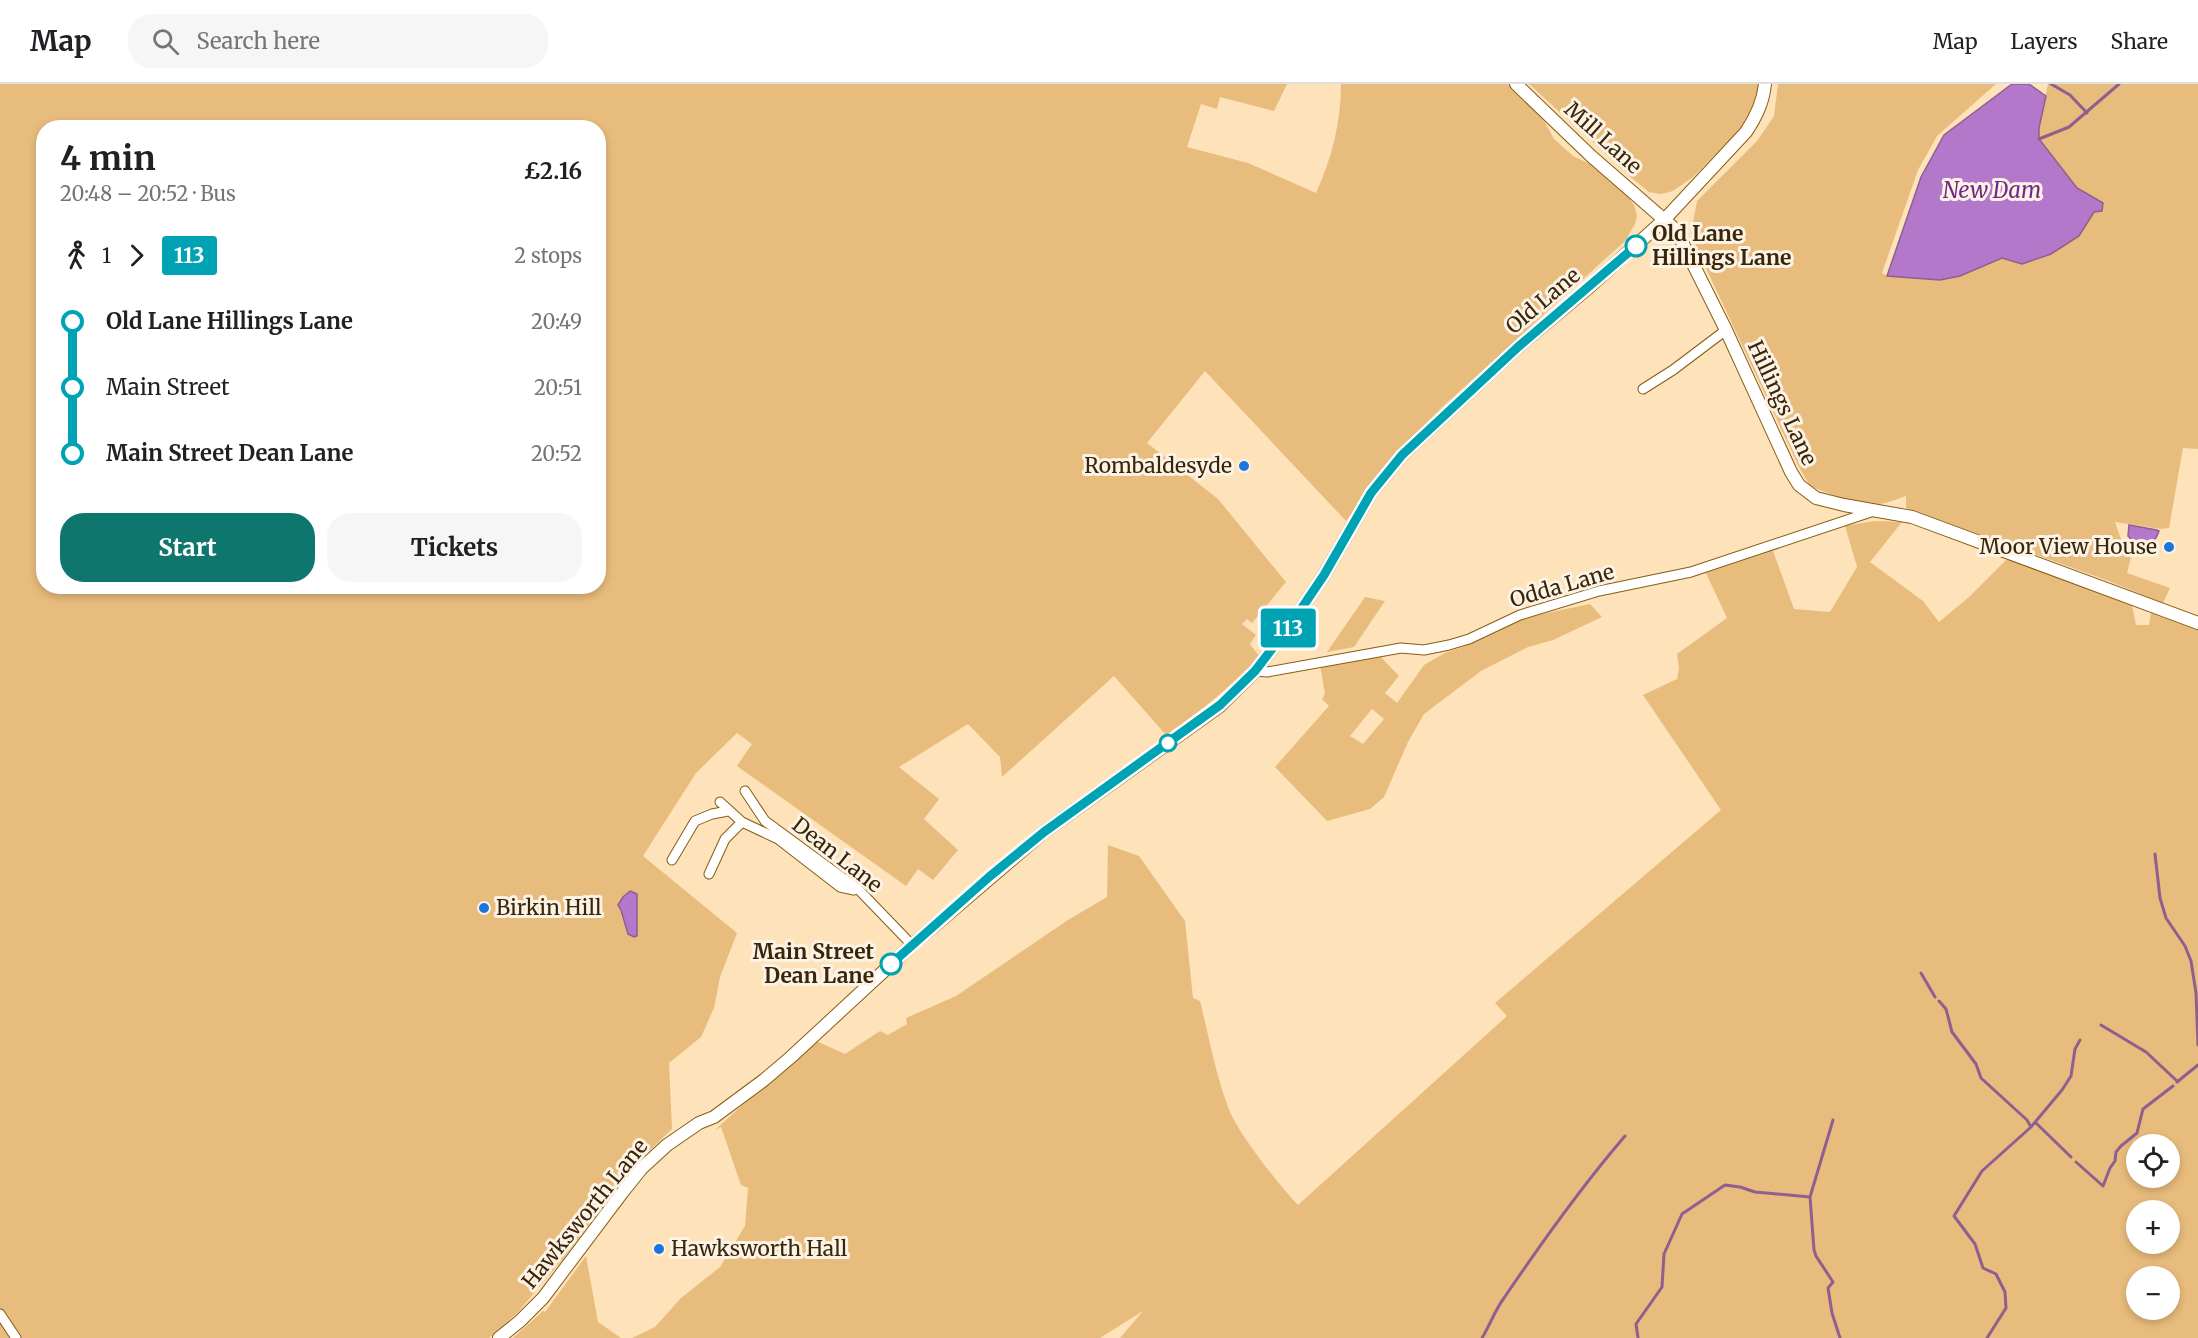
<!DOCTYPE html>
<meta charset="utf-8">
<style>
:root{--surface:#fff;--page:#f6f6f6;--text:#202124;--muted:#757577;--line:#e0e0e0;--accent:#0f766e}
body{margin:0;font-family:Merriweather,serif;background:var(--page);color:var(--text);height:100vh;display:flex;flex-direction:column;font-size:22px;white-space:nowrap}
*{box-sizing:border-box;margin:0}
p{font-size:20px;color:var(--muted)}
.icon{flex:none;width:33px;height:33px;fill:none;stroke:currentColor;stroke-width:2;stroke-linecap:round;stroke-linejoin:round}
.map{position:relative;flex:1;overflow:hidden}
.side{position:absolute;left:36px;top:36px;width:570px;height:474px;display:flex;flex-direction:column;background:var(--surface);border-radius:24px;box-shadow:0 3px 9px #0003}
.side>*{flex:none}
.badge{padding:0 12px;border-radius:4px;font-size:21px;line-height:39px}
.tools{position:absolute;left:2126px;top:1050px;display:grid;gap:12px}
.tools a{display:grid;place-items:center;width:54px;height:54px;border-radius:50%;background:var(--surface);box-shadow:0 3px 9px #0003;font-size:30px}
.map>.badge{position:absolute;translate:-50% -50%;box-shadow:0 0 0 3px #fff}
.legs{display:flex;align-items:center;gap:9px;height:66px;padding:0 24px;font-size:20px}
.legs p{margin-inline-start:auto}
.summary{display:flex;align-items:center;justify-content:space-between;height:102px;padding:0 24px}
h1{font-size:33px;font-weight:700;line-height:45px}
.button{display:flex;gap:12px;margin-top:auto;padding:12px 24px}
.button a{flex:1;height:69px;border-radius:24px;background:var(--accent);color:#fff;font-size:24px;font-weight:700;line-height:69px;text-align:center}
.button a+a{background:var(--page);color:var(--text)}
ul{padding:0 24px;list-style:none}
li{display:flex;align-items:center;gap:21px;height:66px;font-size:22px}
li i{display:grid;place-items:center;width:9px;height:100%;margin:0 8px;background:currentColor}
li i::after{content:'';width:15px;height:15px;margin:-8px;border:4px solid;border-radius:50%;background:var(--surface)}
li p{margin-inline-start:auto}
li:first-child i{background:linear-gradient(#0000 50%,currentColor 0)}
li:last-child i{background:linear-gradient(currentColor 50%,#0000 0)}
header{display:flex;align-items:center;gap:36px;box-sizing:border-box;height:84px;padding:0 30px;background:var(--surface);border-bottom:2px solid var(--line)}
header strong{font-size:28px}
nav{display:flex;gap:33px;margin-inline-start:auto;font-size:21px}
.search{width:420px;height:54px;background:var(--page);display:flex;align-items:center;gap:15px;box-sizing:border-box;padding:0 21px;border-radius:24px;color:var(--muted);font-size:22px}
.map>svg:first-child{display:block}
.green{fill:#e8bc7c;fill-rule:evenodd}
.water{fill:#b378c9;stroke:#8e5f8f;stroke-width:1.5}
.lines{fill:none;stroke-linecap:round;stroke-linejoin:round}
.stream{stroke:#8e5f8f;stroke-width:3}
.minor-casing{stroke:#875d12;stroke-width:11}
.tertiary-casing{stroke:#875d12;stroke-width:14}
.minor{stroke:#fff;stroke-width:9}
.tertiary{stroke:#fff;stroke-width:12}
.line-1-casing{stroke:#fff;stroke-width:14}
.line-1{stroke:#00a3b4;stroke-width:9}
.stop-1-dot{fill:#fff;stroke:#00a3b4;stroke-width:3}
.poi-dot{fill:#1b75de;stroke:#fcf2e5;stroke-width:2}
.labels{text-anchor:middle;stroke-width:6;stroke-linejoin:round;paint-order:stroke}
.street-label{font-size:21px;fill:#382609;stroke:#fcf2e5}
.stop-label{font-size:21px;font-weight:bold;fill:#382609;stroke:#fcf2e5;text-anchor:start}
.poi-label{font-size:21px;fill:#382609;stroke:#fcf2e5;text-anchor:end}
.water-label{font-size:22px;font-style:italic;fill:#702889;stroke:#fcf2e5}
</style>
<header>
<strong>Map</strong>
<div class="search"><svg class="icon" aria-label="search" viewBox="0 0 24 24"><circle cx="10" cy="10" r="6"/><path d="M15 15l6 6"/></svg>Search here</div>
<nav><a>Map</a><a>Layers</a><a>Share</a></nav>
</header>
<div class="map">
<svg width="2198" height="1254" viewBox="0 0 2198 1254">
<rect width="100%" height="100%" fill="#fee2ba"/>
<path class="green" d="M0 0H1287L1274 27 1220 13 1217 25 1201 20 1187 63 1248 79 1316 109C1332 74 1341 38 1341 0H1508L1542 33 1554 55 1573 72 1594 82 1627 111 1634 121 1637 132 1635 140 1625 157 1442 323 1407 358 1373 398 1346 437 1205 287 1147 359 1218 415 1286 498 1252 539 1247 535 1242 540 1256 551 1250 560 1259 572C1231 603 1200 628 1166 651L1114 592 1002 693 1000 673 968 640 899 683 939 715 924 735 958 766 933 796 918 785 906 802 737 682 752 660 737 649 696 689 643 772 737 849 720 893 714 924 701 953 669 979 672 1045 630 1085 563 1175 518 1228 489 1254H0ZM44 44H598V502H44Z
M1529 0H1761L1753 32 1693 93 1673 107 1661 110 1649 108 1633 95Z
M1778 0H1996L1937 52 1918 86 1882 189 1887 192H1960L2002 174 2022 180 2079 152 2094 128 2102 126V119L2077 104 2039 55V44L2048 0H2198V365L2183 364 2169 444 2161 445 2115 438 2126 470 2131 473 2127 489 2170 504 2163 519 2106 496 1906 424V412C1896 415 1885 421 1874 420 1853 419 1829 410 1810 402L1799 383 1698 167 1691 149 1697 117 1757 57 1774 32Z
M1875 437 1902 438 1870 478 1923 517 1939 538 1969 513 2008 474 2132 521 2136 541H2149L2151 529 2198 545V1254H1120L1143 1227 1100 1254H632L655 1243 681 1214 720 1183 745 1142 748 1104 741 1101 721 1043 715 1046 814 956 845 970 880 947 888 951 907 940 906 934 956 912 1068 836 1107 813 1108 761 1139 772 1185 837 1193 914 1200 917C1209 953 1216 993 1230 1028 1241 1053 1279 1101 1298 1121L1507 932 1495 919 1721 726 1643 611 1677 595 1679 585 1677 570 1727 534 1706 489 1773 467 1794 525 1830 528 1857 483 1845 442ZM2136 1060H2169V1094H2136ZM2136 1126H2169V1160H2136ZM2136 1192H2169V1226H2136Z
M1365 513 1385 517 1354 563 1327 568Z
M1590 520 1602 533 1553 556 1528 563 1481 587 1424 630 1408 658 1384 713 1370 725 1327 737 1275 683 1329 622 1322 615 1325 610 1320 581 1379 571 1399 592 1385 609 1397 619 1424 581 1445 569 1468 561 1502 542 1537 531ZM1372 625 1384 635 1363 660 1350 652Z
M586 1172 598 1238 621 1254H513L543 1227 545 1228Z"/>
<path class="water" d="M2012 0H2029L2046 12 2039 44V55L2077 104 2103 119 2102 127 2094 128 2079 152 2051 170 2022 180 2002 174 1960 192 1940 196 1887 192 1921 93 1944 51Z
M2129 441 2157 446 2159 447C2153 465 2140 466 2128 452Z
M630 807 637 810V852L634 853 628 850 621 826 618 821 623 813Z"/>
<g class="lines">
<path class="stream" d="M2051 0 2070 11 2087 29
M2039 55 2069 43 2119 0
M2155 770 2160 814 2166 834 2185 862 2191 877 2196 909 2198 961
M1921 889 1935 913
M1939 917 1946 925 1952 948 1976 980 1981 994 2027 1036 2031 1043
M2101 941 2146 968 2177 997
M2177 998 2198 981
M1833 1036 1810 1113 1814 1166 1816 1172 1833 1198 1828 1204 1832 1229 1840 1254
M2036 1039 2071 1073
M2076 1078 2103 1102 2110 1084 2115 1077 2116 1068 2121 1062 2137 1049 2143 1025 2173 1002
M1482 1254C1490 1241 1495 1226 1504 1214 1542 1158 1581 1103 1625 1052
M1638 1254 1636 1240 1662 1203 1664 1170 1682 1130 1725 1101 1740 1103 1755 1108 1810 1113
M1987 1254 2006 1224 2005 1208 1996 1190 1983 1184 1975 1160 1954 1132 1982 1087 2031 1043 2062 1006 2071 992 2075 965 2080 956"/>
<g class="minor-casing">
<path id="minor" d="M1643 305 1673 286 1726 246
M1255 587 1267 588 1401 564 1424 566 1449 561 1469 555 1520 531 1599 507 1691 488 1874 427
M745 707 765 737 859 806 912 861
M720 718 742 738 778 755 840 803 854 806
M672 776 695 737 712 730 728 727
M709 790 725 755 742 738
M0 1230 16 1254"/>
</g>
<g class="tertiary-casing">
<path id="tertiary" d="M1516 0 1591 72 1676 146 1726 246 1791 388 1799 401 1816 414 1844 421 1912 433 2198 539
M499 1254 520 1237 543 1214 622 1109 642 1084 667 1061 699 1039 714 1033 764 996 791 973 912 861 1044 748 1220 622 1255 587 1291 540 1324 491 1371 409 1402 371 1518 263 1587 205 1664 136 1746 48C1756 33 1763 19 1765 0"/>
</g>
<use href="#minor" class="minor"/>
<use href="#tertiary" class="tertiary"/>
</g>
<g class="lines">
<g class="line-1-casing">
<path id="line-1" d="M891 880 989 793 1044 748 1220 621 1255 587 1291 540 1324 491 1371 409 1402 371 1518 263 1636 162"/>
</g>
<use href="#line-1" class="line-1"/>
</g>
<g class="stop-1-dot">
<circle cx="1636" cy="162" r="10"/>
<circle cx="1168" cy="659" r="8"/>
<circle cx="891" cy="880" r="10"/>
</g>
<g class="poi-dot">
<circle cx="1244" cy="382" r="6"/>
<circle cx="2169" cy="463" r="6"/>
<circle cx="484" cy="824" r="6"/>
<circle cx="659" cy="1165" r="6"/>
</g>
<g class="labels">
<g class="street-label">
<text transform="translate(1603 54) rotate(42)" y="7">Mill Lane</text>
<text transform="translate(1543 217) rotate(-40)" y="7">Old Lane</text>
<text transform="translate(1782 319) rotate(65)" y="7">Hillings Lane</text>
<text transform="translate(1562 502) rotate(-16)" y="7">Odda Lane</text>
<text transform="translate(837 771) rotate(38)" y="7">Dean Lane</text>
<text transform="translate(585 1130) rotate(-51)" y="7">Hawksworth Lane</text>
</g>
<g class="stop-label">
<text x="1652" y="157">Old Lane<tspan x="1652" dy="24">Hillings Lane</tspan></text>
<text x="874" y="875" text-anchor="end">Main Street<tspan x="874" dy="24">Dean Lane</tspan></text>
</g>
<g class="poi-label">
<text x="1232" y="389">Rombaldesyde</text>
<text x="2157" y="470">Moor View House</text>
<text x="496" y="831" text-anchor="start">Birkin Hill</text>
<text x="671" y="1172" text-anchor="start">Hawksworth Hall</text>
</g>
<g class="water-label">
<text x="1992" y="114">New Dam</text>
</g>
</g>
</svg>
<div class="tools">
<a><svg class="icon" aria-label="locate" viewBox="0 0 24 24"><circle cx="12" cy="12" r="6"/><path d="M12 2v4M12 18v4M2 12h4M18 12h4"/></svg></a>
<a>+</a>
<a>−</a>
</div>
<b class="badge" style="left:1288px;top:544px;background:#00a3b4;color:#fff">113</b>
<section class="side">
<div class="summary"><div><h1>4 min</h1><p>20:48 – 20:52 · Bus</p></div><b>£2.16</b></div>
<div class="legs"><svg class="icon" aria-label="walk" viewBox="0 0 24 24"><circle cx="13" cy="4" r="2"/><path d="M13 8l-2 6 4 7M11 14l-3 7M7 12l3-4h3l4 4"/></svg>1<svg class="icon" aria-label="forward" viewBox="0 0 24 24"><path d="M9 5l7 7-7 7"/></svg><b class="badge" style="background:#00a3b4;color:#fff">113</b><p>2 stops</p></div>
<ul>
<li><i style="color:#00a3b4"></i><b>Old Lane Hillings Lane</b><p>20:49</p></li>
<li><i style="color:#00a3b4"></i><span>Main Street</span><p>20:51</p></li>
<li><i style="color:#00a3b4"></i><b>Main Street Dean Lane</b><p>20:52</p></li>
</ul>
<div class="button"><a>Start</a><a>Tickets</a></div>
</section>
</div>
